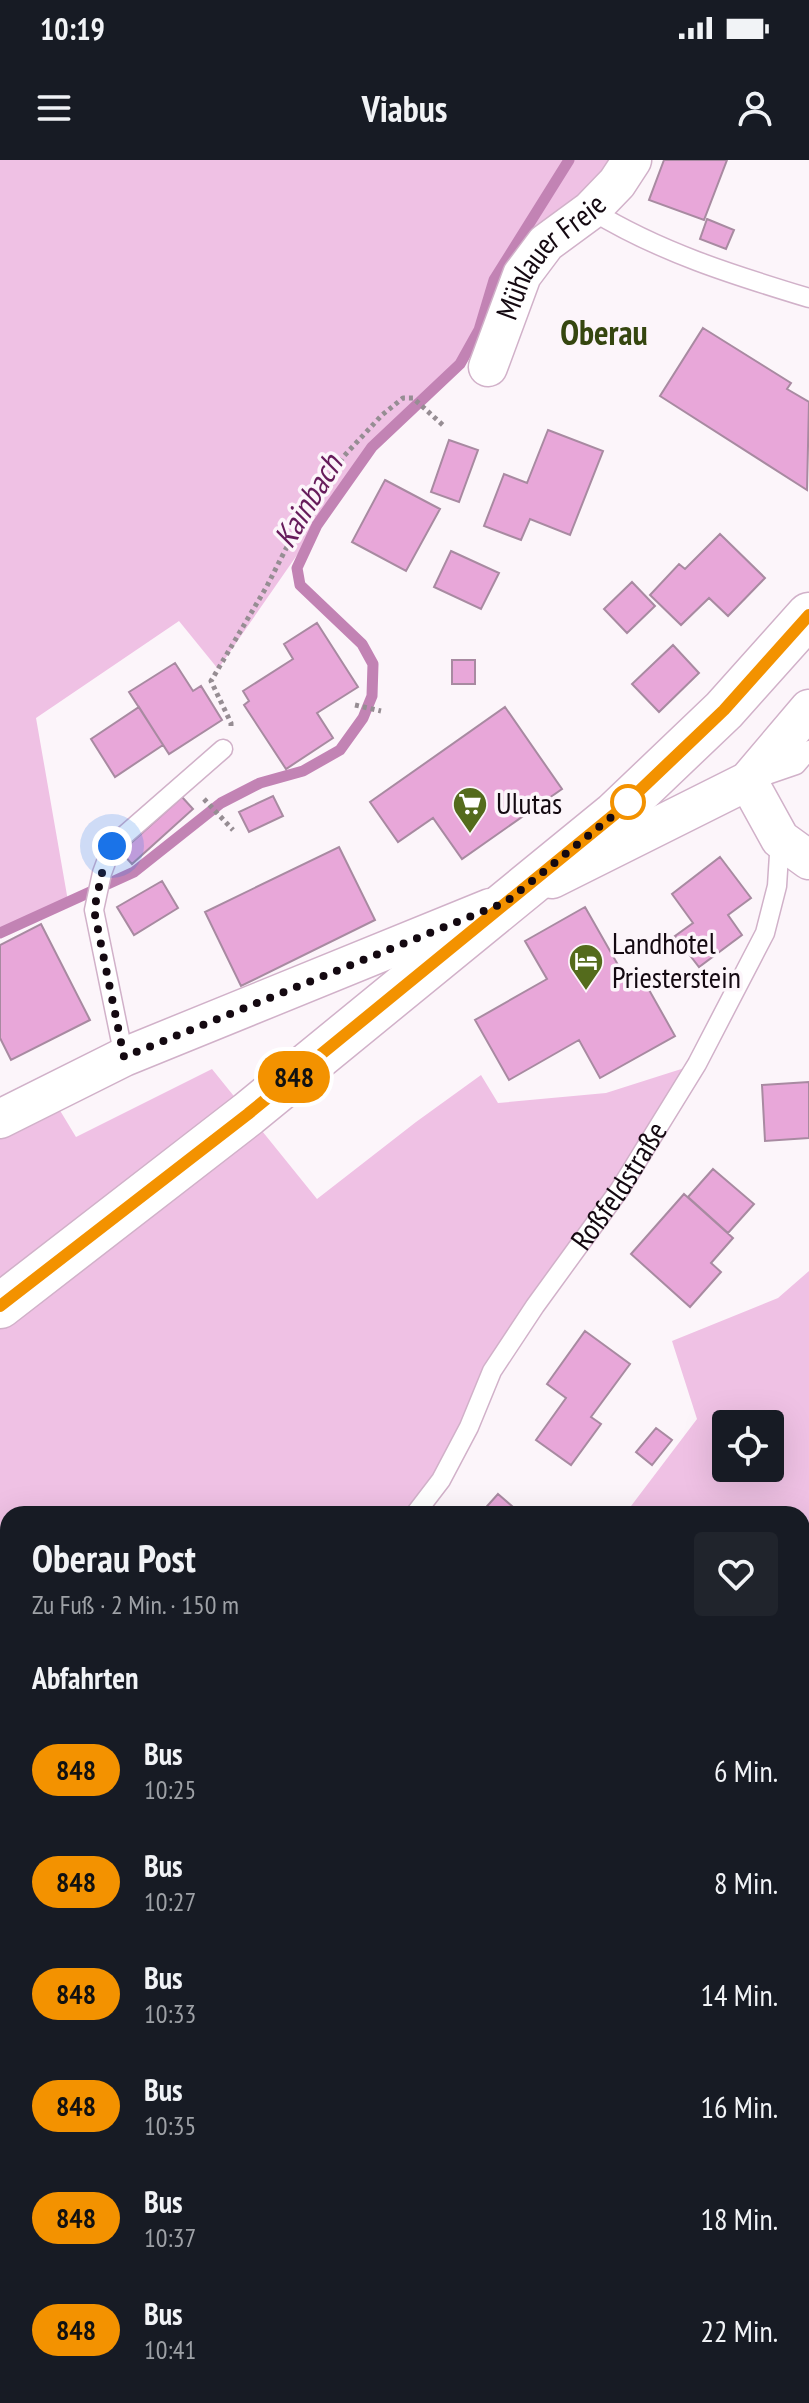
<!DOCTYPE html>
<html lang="de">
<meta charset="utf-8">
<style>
:root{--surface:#171b24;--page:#20242c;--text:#f1f3f6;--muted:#9ea1a6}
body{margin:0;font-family:"PT Sans Narrow",sans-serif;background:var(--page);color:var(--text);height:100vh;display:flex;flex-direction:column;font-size:30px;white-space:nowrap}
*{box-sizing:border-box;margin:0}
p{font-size:26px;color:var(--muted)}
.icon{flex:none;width:44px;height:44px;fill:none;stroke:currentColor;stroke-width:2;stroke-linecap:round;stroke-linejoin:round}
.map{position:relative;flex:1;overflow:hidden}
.sheet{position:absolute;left:0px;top:1346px;width:810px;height:898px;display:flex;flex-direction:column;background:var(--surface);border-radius:24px 24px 0 0;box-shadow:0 8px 32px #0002}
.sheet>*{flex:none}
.badge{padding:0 16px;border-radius:26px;font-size:28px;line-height:52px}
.buttons{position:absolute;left:712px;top:1250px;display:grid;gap:16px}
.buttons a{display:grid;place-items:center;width:72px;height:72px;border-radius:8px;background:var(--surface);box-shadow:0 8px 32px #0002;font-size:40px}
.you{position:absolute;width:40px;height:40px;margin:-20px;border:6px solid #fff;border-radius:50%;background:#1a73e8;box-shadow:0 0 0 12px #1a73e833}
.map>.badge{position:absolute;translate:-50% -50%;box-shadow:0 0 0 4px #fff}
h2{padding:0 32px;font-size:30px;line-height:72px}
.round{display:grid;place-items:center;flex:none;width:84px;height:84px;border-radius:8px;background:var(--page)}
.summary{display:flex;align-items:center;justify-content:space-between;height:136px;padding:0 32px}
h1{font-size:38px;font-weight:700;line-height:60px}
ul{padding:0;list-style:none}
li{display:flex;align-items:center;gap:24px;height:112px;padding:0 32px}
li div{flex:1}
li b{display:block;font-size:30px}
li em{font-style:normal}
li .badge{min-width:88px;font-weight:700;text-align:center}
.status{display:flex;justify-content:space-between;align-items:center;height:56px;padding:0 40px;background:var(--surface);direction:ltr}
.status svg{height:22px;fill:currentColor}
header{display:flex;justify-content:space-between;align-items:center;height:104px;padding:0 32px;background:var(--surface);font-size:36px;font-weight:700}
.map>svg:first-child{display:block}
.green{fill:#efc1e4;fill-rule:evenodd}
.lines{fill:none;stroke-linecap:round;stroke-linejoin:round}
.stream{stroke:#c283b4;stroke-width:11}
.building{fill:#e8a7d9;stroke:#a88aa1;stroke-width:2}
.lane-casing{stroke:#d1b1c9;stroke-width:21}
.street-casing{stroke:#d1b1c9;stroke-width:41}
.secondary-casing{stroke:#d1b1c9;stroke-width:47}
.path{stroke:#968d93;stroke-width:5;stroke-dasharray:4 4;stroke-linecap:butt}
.lane{stroke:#fff;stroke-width:18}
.street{stroke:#fff;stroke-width:38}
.secondary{stroke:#fff;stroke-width:44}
.line-casing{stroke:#fff;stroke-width:18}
.line{stroke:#f39200;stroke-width:12}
.walk{stroke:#140911;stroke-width:8;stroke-dasharray:0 14.4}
.stop-dot{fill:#fff;stroke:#f39200;stroke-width:4}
.labels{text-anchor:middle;stroke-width:7;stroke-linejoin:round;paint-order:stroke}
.street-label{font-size:30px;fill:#140911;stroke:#fcf5fa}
.poi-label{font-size:30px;fill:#140911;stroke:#fcf5fa;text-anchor:start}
.water-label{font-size:32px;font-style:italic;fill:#661c5b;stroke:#fcf5fa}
.quarter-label{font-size:34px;font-weight:bold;fill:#35460f;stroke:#fcf5fa}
</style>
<div class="status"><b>10:19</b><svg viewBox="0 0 49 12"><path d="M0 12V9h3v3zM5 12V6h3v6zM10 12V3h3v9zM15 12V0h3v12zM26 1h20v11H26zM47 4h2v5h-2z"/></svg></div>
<header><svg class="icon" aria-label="menu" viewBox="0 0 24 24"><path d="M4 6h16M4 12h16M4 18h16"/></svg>Viabus<svg class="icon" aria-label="person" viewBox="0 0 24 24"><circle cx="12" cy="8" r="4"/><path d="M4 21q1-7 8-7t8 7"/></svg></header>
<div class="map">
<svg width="809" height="2243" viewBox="0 0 809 2243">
<rect width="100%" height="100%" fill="#fcf5fa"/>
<path class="green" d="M0 0H632L522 115 479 170 460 204 372 287 218 509 179 461 36 558 68 741 0 773Z
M697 904 535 1146 423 1345 394 1354H8V1483L0 1490V959L50 934 76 977 212 909 317 1039 416 962 481 915 498 943 606 933Z
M809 1111V2243H0V1798L8 1800V2236H802V1354H625L697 1259 672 1181 778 1138ZM726 1264H770V1308H726Z"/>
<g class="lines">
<path class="stream" d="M0 773 134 712 221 643 260 623 303 611 340 590 363 558 372 536 373 504 362 484 300 425 297 408 317 365 372 287 460 204 479 170 494 120 569 0"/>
</g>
<path class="building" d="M664 0H727L704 60 649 40Z
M707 59 734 70 726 89 700 79Z
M703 168 791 223 787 229 809 242 807 330 660 236Z
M548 270 603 291 570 375 530 359 521 380 484 366 504 314 527 323Z
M449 280 478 290 459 342 431 332Z
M385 320 440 349 406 411 352 382Z
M720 374 765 418 728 456 709 438 681 465 650 435 679 404 685 409Z
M451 391 499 413 481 449 434 427Z
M632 422 655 446 627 473 604 449Z
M317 463 358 527 317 553 333 578 286 609 244 545 249 541 243 531 293 499 284 484Z
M673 485 699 513 659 552 632 524Z
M452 500H475V524H452Z
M175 503 193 531 201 526 222 560 169 594 129 532Z
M139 547 163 585 115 617 91 579Z
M505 547 562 629 462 699 433 658 398 682 370 642Z
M273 636 283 656 249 672 239 652Z
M182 637 193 649 132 704 121 692Z
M339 687 375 760 241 826 205 752Z
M720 697 751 738 728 755 742 775 699 807 675 776 693 763 672 734Z
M162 721 178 748 134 775 117 747Z
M585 747 626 819 639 812 675 876 600 918 579 880 509 920 475 860 547 819 525 781Z
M41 764 90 860 11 900 0 878V785Z
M809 922V978L765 981 762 925Z
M713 1009 754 1044 728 1073 688 1037Z
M684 1034 733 1078 711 1103 721 1112 690 1147 631 1094Z
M585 1171 630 1204 591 1257 601 1264 571 1305 536 1280 566 1238 547 1224Z
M656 1268 672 1280 652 1305 636 1292Z
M498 1334 521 1354H480Z
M8 1548V1598L0 1601V1551Z
M3 1724 8 1725V1752L0 1751Z"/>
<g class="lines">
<g class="lane-casing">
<g id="lane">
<path d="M591 50C659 92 733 115 809 138"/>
<path d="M761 617 796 605 809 590"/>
<path d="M124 897 94 750 102 713 112 686 223 589"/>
<path id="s1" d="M415 1354 441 1320 469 1267 492 1211 535 1146 620 1029 697 904 765 773 777 726 780 679"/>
</g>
</g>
<g class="street-casing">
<g id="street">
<path id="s2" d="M488 207 522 115 546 83 591 50 617 23 632 0"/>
<path d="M748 621 780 679 809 700"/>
<path d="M552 719 748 621 809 549"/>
<path d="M0 959 124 897 490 748"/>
<path d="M802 2025 809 2017"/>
<path d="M573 2243 583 2236"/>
</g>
</g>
<g class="secondary-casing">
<path id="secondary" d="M0 1146 248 954 615 654 724 550 809 455"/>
</g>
<path class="path" d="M355 545 381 551
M231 566V563L211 521 267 426 298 365 344 296 382 255 403 238H413L445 267
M204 639 233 670
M0 1798 8 1800"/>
<use href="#lane" class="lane"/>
<use href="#street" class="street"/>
<use href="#secondary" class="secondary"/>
</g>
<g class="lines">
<g class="line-casing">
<path id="line" d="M0 1146 248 954 615 654 724 550 809 455"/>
</g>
<use href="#line" class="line"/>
<path class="walk" d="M112 686 102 713 94 750 124 897 506 742 615 654 637 633 628 642"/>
</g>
<defs>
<g id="supermarket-pin" transform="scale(1.8)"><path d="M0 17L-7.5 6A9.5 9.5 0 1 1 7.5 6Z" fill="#546b1c" stroke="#fcf5fa"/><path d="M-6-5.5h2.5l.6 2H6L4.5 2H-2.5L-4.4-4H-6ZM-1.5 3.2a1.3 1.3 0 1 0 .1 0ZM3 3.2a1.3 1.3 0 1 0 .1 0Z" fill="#fff"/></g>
<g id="hotel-pin" transform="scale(1.8)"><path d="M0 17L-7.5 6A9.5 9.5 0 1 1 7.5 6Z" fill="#546b1c" stroke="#fcf5fa"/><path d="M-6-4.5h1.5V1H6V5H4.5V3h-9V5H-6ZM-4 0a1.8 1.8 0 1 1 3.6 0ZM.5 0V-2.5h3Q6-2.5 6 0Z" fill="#fff"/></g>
</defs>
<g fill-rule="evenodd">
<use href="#supermarket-pin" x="470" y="644"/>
<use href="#hotel-pin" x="586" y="801"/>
</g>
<circle class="stop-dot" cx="628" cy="642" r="16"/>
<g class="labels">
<g class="street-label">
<text dy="10" stroke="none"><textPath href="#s2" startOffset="130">Mühlauer Freie</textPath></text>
<text dy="10" stroke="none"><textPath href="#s1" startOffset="388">Roßfeldstraße</textPath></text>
</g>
<g class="poi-label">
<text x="496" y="654">Ulutas</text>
<text x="612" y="794">Landhotel<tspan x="612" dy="34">Priesterstein</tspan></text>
</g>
<g class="water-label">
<text transform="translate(308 341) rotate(-59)" y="11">Kainbach</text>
</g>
<g class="quarter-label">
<text x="604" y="185">Oberau</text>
</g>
</g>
</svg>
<div class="buttons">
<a><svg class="icon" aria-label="locate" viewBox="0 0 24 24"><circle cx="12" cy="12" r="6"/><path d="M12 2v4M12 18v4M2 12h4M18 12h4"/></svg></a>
</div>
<div class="you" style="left:112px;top:686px"></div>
<b class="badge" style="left:294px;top:917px;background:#f39200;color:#111">848</b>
<section class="sheet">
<div class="summary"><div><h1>Oberau Post</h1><p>Zu Fuß · 2 Min. · 150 m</p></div><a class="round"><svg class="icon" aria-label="heart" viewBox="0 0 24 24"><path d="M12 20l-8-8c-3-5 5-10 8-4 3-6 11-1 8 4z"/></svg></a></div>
<h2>Abfahrten</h2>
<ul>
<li><span class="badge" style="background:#f39200;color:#111">848</span><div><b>Bus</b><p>10:25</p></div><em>6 Min.</em></li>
<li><span class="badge" style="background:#f39200;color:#111">848</span><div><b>Bus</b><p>10:27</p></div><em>8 Min.</em></li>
<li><span class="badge" style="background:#f39200;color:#111">848</span><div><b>Bus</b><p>10:33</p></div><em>14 Min.</em></li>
<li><span class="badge" style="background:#f39200;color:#111">848</span><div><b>Bus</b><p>10:35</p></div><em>16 Min.</em></li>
<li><span class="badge" style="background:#f39200;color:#111">848</span><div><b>Bus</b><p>10:37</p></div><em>18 Min.</em></li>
<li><span class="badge" style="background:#f39200;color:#111">848</span><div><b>Bus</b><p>10:41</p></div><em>22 Min.</em></li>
</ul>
</section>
</div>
